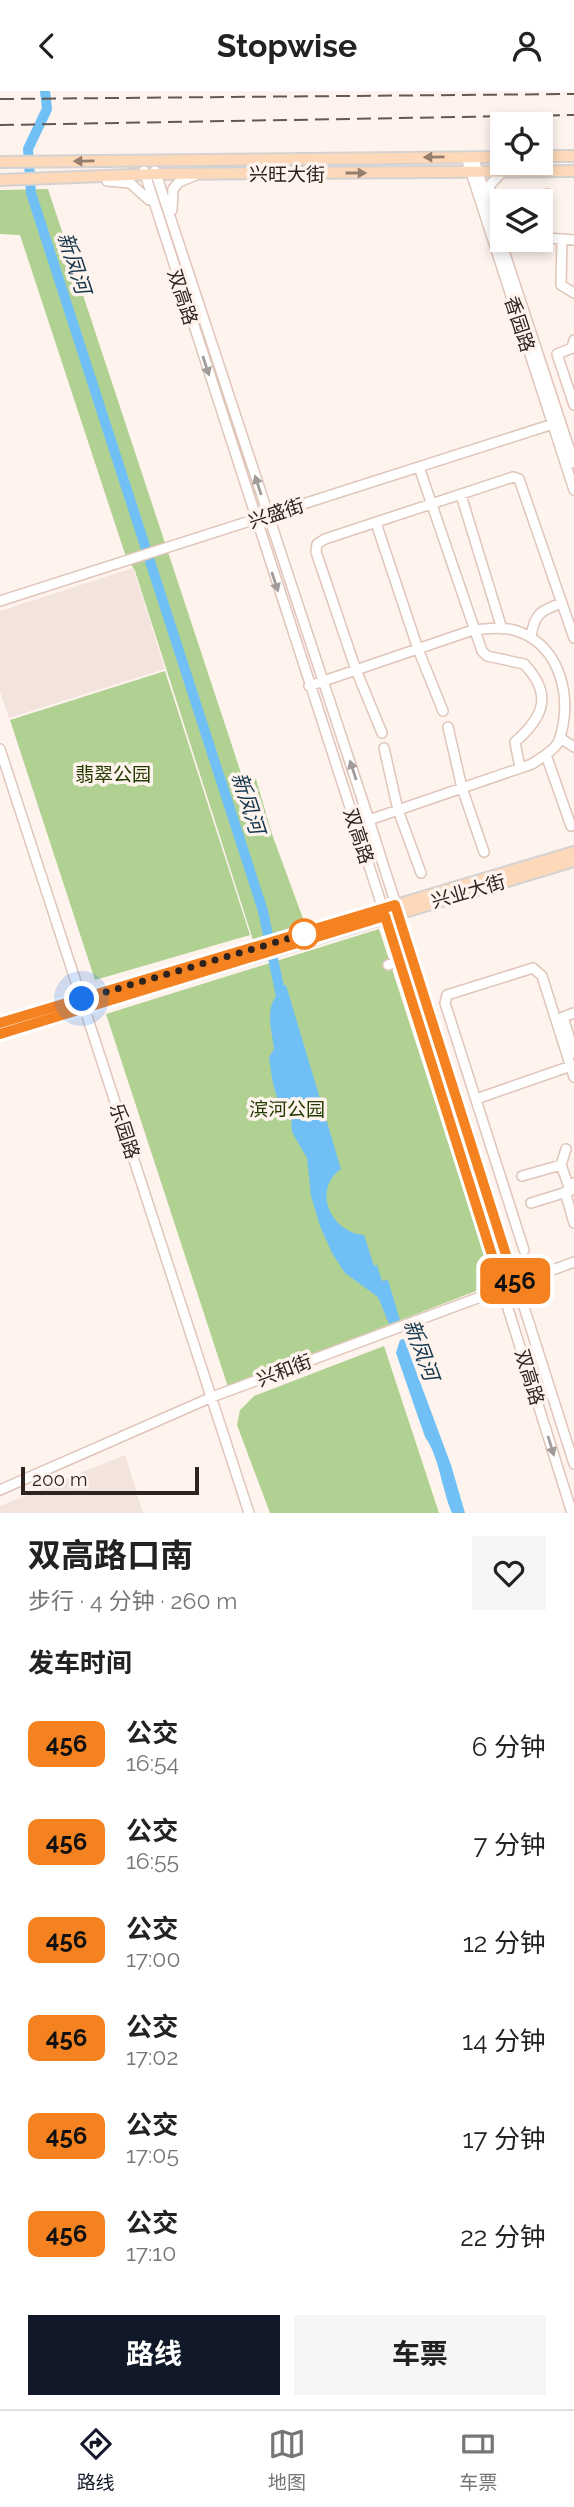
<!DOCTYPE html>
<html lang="zh">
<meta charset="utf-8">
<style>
:root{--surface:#fff;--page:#f6f6f6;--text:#222;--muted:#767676;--line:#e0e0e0;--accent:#111827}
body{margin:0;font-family:Raleway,"Noto Sans SC",sans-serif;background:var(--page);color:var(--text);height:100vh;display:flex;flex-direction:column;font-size:26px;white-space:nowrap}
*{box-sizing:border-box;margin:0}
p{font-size:23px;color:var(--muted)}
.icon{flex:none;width:38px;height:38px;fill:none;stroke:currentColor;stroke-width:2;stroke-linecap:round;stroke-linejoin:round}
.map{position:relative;height:1422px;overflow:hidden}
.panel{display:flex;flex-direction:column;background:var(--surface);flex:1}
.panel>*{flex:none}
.badge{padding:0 14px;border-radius:10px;font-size:24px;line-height:46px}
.fabs{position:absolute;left:490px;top:21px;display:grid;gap:14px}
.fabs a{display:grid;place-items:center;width:63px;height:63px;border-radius:0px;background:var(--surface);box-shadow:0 4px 10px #0003;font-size:35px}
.scale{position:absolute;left:21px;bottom:18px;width:178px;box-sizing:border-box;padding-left:7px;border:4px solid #2e231f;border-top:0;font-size:19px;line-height:24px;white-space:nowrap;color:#2e231f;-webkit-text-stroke:5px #fff3ee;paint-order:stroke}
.you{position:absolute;width:35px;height:35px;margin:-18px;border:5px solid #fff;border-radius:50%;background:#1a73e8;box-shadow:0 0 0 10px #1a73e833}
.map>.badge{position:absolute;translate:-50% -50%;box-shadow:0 0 0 4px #fff}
h2{padding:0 28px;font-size:26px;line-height:63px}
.round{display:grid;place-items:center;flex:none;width:74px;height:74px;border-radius:0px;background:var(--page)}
.summary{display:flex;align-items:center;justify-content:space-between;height:119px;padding:0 28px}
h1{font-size:33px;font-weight:700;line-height:52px}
.cta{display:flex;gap:14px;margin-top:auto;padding:14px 28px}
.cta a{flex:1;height:80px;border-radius:0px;background:var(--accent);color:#fff;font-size:28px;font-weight:700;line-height:80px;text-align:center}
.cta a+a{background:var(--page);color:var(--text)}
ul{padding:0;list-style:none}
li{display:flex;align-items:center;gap:21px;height:98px;padding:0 28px}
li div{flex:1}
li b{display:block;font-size:26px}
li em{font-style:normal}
li .badge{min-width:77px;font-weight:700;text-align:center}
header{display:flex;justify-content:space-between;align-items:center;height:91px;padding:0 28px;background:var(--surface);font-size:32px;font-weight:700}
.tab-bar{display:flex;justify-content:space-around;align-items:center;height:98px;border-top:2px solid var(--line);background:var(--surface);font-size:19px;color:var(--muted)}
.tab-bar a{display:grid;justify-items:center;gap:4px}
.tab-bar .current{color:var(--accent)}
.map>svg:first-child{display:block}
.built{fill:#f2e3dd}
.green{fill:#b1d192}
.water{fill:#70c0f6}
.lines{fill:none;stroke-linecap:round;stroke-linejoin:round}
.river{stroke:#70c0f6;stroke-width:10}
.minor-casing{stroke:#e0c5b9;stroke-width:12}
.major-casing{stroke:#d5d3d2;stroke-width:14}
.minor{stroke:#fff;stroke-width:9}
.major{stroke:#fdd8b9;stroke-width:10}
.rail{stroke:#635854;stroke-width:2;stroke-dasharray:14 7;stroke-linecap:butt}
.oneway{fill:#967e6c}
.oneway2{fill:#a19c9a}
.line-casing{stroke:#fff;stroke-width:16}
.line{stroke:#f58220;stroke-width:10}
.walk{stroke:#2e231f;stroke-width:7;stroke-dasharray:0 12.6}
.stop-dot{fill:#fff;stroke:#f58220;stroke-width:3.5}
.labels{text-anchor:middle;stroke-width:7;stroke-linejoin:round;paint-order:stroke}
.street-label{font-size:19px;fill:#2e231f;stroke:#fff3ee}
.park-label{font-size:19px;fill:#233a01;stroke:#fff3ee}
.water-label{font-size:21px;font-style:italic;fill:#14374d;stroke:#fff3ee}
</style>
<header><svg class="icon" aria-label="back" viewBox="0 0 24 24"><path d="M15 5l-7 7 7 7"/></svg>Stopwise<svg class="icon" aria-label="person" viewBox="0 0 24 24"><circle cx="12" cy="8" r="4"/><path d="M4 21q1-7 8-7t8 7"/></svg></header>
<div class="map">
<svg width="574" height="1422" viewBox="0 0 574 1422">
<rect width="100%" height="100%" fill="#fff3ee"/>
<path class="built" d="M133 477 165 578 9 627 0 600V520Z
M125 1364 143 1422H0V1415Z"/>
<path class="green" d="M48 98 244 691 256 688 272 743 305 833 253 849 135 480 125 463 20 144 0 143V99Z
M165 580 250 844 95 889 10 629Z
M379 838 494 1193 228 1296 106 923Z
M384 1255 439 1422H270L237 1334 240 1319 254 1305Z"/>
<path class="water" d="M286 894 341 1078C312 1098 330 1141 364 1144L374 1175 377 1174 382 1190 388 1189 400 1229 389 1233 378 1206 345 1182 332 1162 320 1135 311 1105 307 1067 292 1041 291 1023C273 1012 272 985 269 966L274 958C272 940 264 916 279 902L278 897Z
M404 1248 451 1374 465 1422H452C442 1399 439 1365 425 1346L396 1262 400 1249Z"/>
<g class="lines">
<path class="river" d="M45 0 47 18 28 58 31 102 263 820 282 910"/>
<g class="minor-casing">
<path id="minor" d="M466 66 574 399
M473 66 574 372
M144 80 383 818 572 1422
M155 80 369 729 574 1373
M107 90 130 92 149 109
M547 103 545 147 562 148 561 194 574 202
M490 108V94L502 81
M172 119 173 98 179 91 196 84
M562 148 574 149
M574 249 572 257 557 263 574 314
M419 376 482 560 487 565 524 573C553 603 544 626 515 651L520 677
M461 404 502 538
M376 432 418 558 443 620
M0 510 553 333
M531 546C534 523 541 519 562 512
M309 595 473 539C487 538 503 535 517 540 562 555 574 611 558 652 552 661 541 667 532 673L369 729
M448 636 462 697 484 761
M382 642 356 579 316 461 317 453 325 448 513 386 519 388 574 547
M560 647 574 656
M384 657 398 719 421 782
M0 658 249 1422
M546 664 571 735
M388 874 399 870
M574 922 563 926 574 962
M476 1008 571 975
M561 1074 566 1058
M522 1085 561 1074 569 1096 574 1092
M565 1101 574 1132
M531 1112 570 1100 569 1096
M524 1159 445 912 447 904 533 877 542 885 574 986
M0 1399 212 1306 574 1171"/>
</g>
<g class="major-casing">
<path id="major" d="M541 65H574
M0 71 502 66
M0 89 155 83 574 80
M0 932 574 761
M0 943 574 770"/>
</g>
<use href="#minor" class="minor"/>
<use href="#major" class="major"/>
<path class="rail" d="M0 8 574 3
M0 34 574 24"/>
</g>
<defs><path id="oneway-solid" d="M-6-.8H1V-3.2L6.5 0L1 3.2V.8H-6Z" transform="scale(1.75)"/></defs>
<g class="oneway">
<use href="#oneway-solid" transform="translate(434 66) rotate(179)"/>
<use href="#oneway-solid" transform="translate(84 70) rotate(179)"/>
<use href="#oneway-solid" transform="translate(356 82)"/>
</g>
<g class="oneway2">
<use href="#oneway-solid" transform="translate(206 275) rotate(72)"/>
<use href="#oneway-solid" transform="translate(258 394) rotate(-108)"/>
<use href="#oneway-solid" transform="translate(275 491) rotate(72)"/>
<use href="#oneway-solid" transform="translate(353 679) rotate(-108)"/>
<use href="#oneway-solid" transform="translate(551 1355) rotate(73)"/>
</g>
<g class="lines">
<g class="line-casing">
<path id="line" d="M0 932 395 814 515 1192 502 1196 385 825 0 943"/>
</g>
<use href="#line" class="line"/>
<path class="walk" d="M82 908 304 843"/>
</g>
<circle class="stop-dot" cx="304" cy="843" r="14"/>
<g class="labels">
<g class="street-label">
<text x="287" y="90">兴旺大街</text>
<text transform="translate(183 206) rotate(72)" y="7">双高路</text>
<text transform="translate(520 233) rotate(72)" y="7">香园路</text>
<text transform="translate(276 422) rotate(-18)" y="7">兴盛街</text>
<text transform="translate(359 745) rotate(72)" y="7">双高路</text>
<text transform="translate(468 800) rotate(-16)" y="7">兴业大街</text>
<text transform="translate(125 1040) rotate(72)" y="7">乐园路</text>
<text transform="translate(284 1279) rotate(-21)" y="7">兴和街</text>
<text transform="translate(530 1286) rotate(73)" y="7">双高路</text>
</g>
<g class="park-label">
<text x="113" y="690">翡翠公园</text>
<text x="287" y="1025">滨河公园</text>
</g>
<g class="water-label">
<text transform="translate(74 172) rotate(72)" y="7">新凤河</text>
<text transform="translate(248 712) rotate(72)" y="7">新凤河</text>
<text transform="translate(421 1259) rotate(70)" y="7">新凤河</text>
</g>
</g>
</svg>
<div class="fabs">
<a><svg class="icon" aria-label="locate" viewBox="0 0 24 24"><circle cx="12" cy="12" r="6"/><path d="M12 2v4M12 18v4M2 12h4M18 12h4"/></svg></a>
<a><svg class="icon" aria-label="layers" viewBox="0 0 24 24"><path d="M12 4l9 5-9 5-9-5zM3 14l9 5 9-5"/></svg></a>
</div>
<div class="scale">200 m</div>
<div class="you" style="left:82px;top:908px"></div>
<b class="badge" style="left:515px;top:1190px;background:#f58220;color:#111">456</b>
</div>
<section class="panel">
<div class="summary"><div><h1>双高路口南</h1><p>步行 · 4 分钟 · 260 m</p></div><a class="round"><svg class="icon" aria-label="heart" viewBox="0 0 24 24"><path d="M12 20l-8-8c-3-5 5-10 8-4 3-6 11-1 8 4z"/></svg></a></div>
<h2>发车时间</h2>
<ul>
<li><span class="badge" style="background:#f58220;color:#111">456</span><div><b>公交</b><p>16:54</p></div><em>6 分钟</em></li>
<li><span class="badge" style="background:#f58220;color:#111">456</span><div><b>公交</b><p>16:55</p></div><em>7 分钟</em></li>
<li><span class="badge" style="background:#f58220;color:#111">456</span><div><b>公交</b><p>17:00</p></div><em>12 分钟</em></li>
<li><span class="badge" style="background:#f58220;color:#111">456</span><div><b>公交</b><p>17:02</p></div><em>14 分钟</em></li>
<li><span class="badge" style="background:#f58220;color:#111">456</span><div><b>公交</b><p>17:05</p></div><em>17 分钟</em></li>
<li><span class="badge" style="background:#f58220;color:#111">456</span><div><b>公交</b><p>17:10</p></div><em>22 分钟</em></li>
</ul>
<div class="cta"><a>路线</a><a>车票</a></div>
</section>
<nav class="tab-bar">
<a class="current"><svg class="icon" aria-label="directions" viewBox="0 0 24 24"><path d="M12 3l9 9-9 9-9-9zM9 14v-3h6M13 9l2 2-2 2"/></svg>路线</a>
<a><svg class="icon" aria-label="map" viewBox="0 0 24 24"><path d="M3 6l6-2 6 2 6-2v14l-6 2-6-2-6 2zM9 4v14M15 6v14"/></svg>地图</a>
<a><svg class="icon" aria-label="tickets" viewBox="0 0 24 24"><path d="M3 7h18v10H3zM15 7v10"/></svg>车票</a>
</nav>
